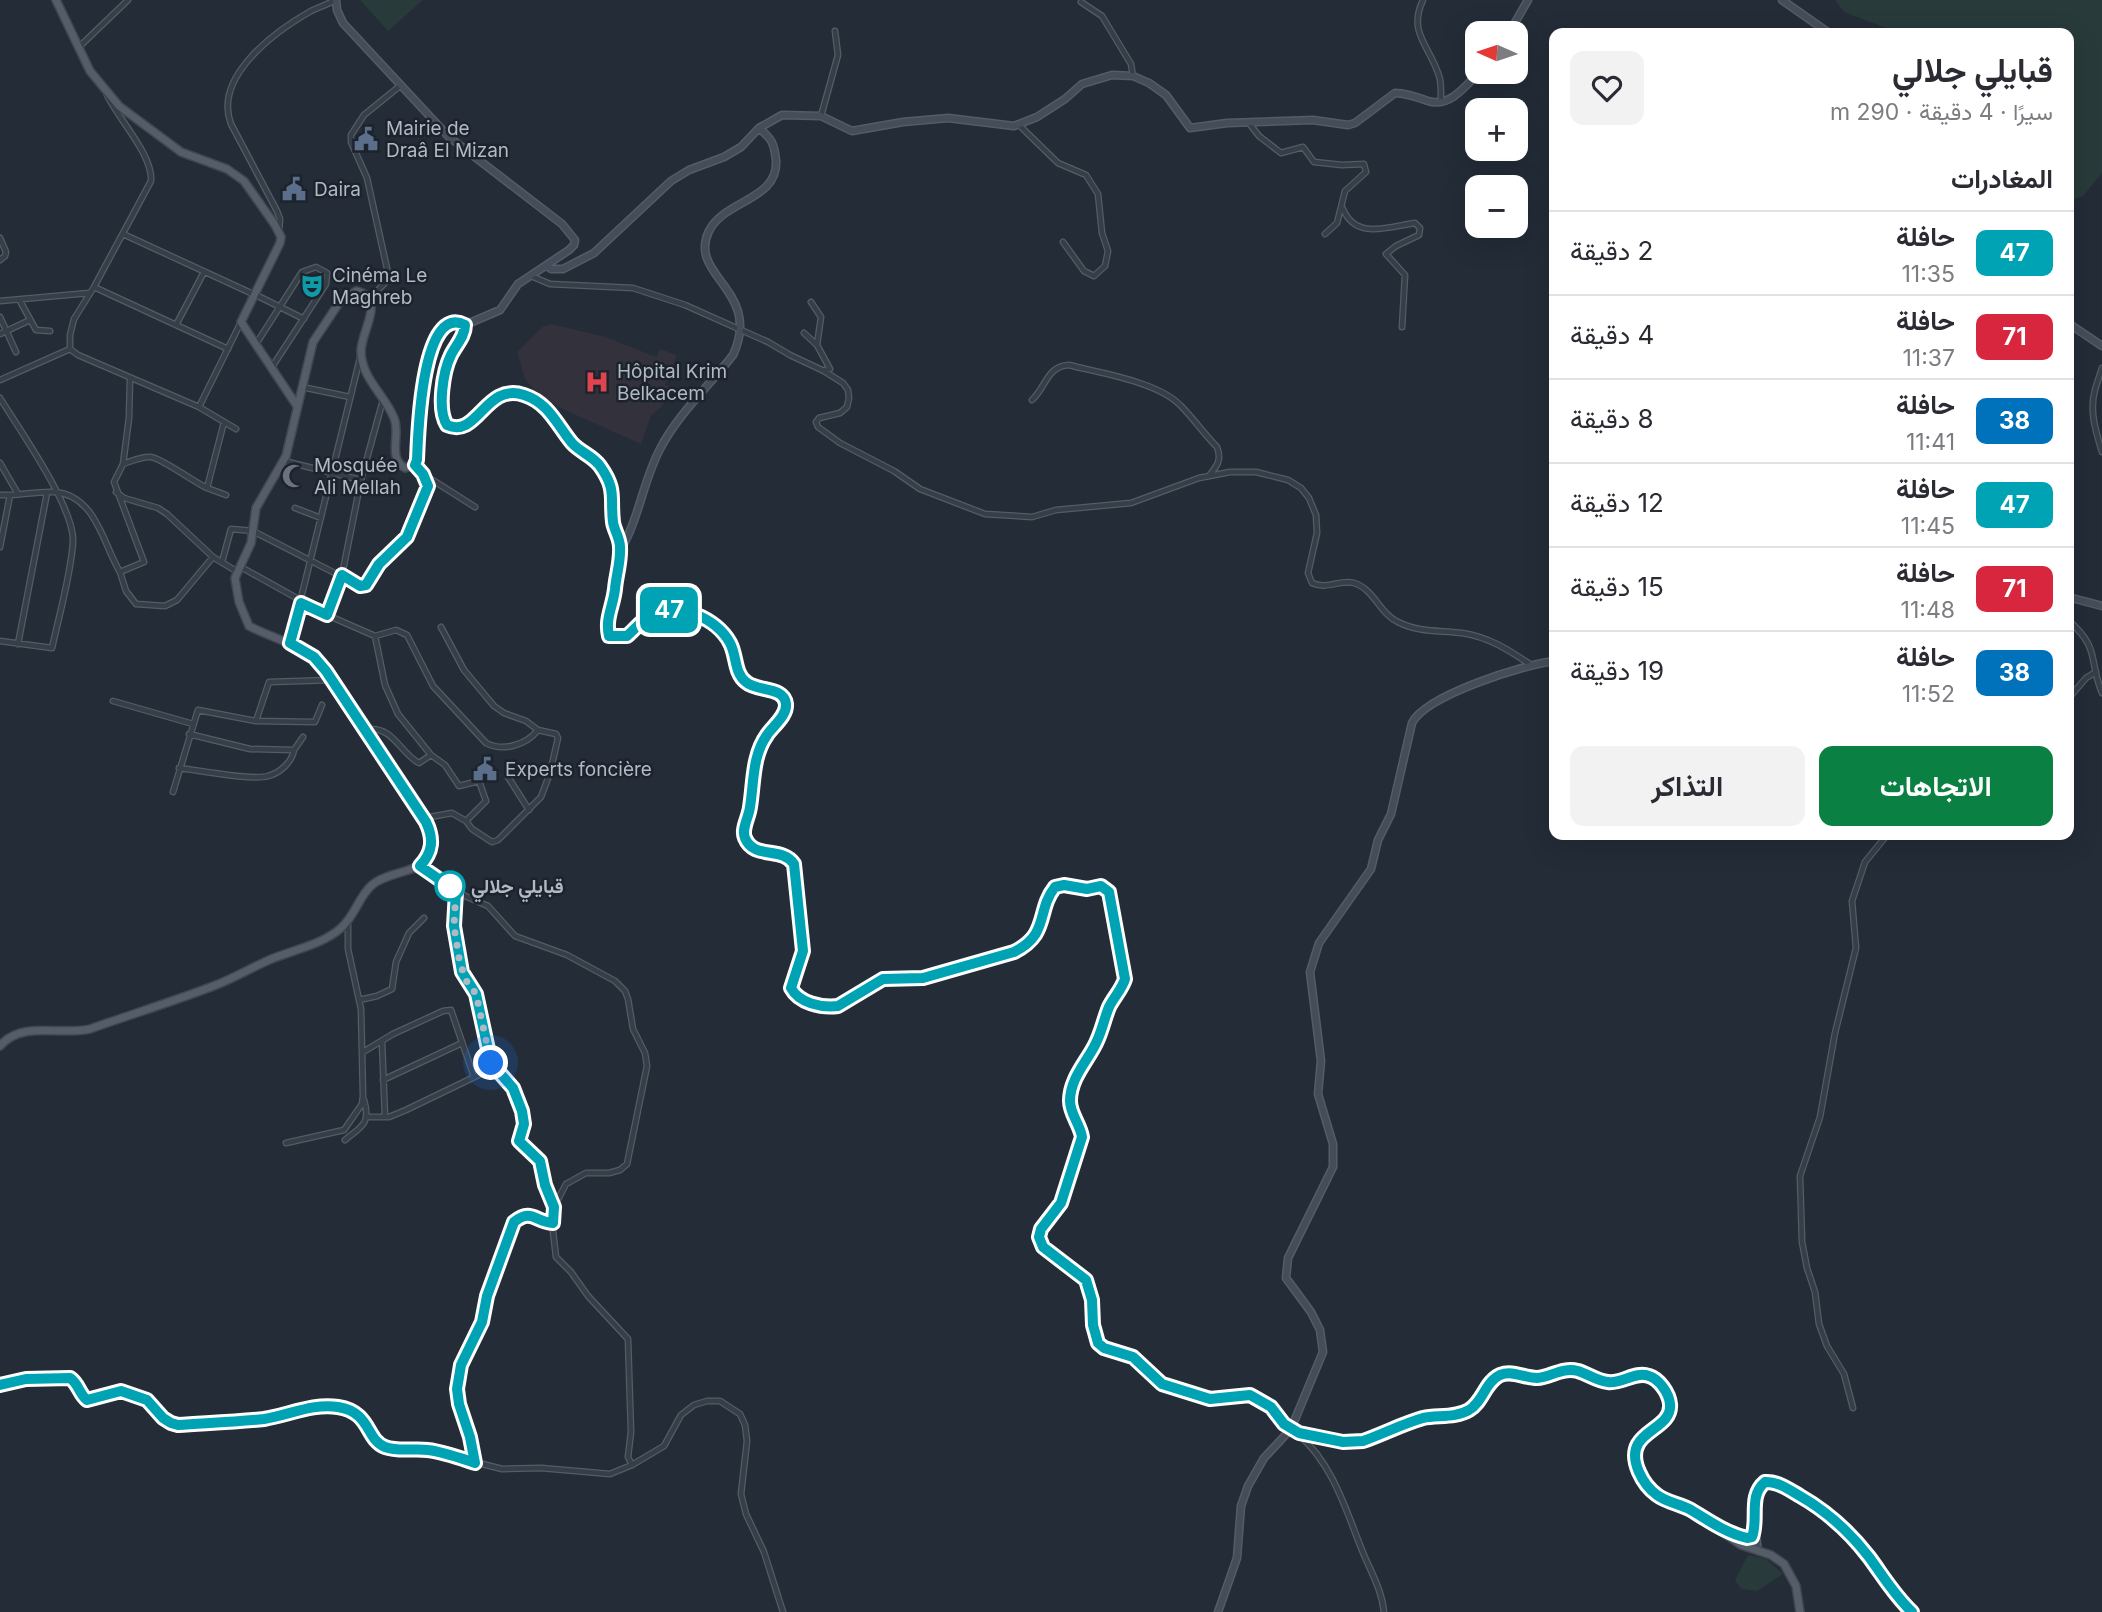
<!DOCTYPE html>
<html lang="ar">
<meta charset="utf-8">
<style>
:root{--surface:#fff;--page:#f2f2f3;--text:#2b2b33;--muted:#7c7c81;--line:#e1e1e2;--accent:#0b8043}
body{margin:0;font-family:Inter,Vazirmatn,sans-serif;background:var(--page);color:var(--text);direction:rtl;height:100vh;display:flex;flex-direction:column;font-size:26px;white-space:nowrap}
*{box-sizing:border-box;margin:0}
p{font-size:23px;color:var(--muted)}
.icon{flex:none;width:38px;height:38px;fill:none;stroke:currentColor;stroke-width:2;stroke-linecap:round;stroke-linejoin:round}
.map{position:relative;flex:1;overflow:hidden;direction:ltr}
.details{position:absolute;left:1549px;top:28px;width:525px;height:812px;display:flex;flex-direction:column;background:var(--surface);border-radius:14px;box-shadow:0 7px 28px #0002;direction:rtl}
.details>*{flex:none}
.badge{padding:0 14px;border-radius:10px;font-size:24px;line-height:46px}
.needle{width:46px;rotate:273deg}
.buttons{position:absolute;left:1465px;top:21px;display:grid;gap:14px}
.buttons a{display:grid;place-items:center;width:63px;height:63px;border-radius:14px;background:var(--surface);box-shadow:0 7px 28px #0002;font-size:35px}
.you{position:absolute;width:35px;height:35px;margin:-18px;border:5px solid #fff;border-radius:50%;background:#1a73e8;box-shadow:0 0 0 10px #1a73e833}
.map>.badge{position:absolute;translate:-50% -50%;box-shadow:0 0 0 4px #fff}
h2{padding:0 21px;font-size:26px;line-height:63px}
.round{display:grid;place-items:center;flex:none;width:74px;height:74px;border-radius:14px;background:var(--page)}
.headline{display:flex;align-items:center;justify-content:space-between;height:119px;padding:0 21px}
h1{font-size:33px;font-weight:700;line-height:52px}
.button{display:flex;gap:14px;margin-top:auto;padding:14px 21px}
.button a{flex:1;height:80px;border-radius:14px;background:var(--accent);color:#fff;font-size:28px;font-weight:700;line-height:80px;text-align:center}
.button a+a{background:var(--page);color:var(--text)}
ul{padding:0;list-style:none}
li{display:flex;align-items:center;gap:21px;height:84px;padding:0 21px;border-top:2px solid var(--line)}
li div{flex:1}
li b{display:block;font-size:26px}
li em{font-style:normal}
li .badge{min-width:77px;font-weight:700;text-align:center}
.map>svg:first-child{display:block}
.medical{fill:#32313c}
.green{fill:#283a3a}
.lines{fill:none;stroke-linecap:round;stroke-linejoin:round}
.street-casing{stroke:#545c65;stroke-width:7}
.secondary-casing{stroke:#545c65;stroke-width:9}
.primary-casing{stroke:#404751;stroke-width:10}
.street{stroke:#363e48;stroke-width:4.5}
.secondary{stroke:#454d5a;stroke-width:6}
.primary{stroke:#545d68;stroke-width:7}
.line-casing{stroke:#fff;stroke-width:16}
.line{stroke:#00a3b4;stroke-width:10}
.walk{stroke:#b1b9c4;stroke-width:7;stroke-dasharray:0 12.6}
.stop-dot{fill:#fff;stroke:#00a3b4;stroke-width:3.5}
.labels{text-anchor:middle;stroke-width:5;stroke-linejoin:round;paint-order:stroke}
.poi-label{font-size:19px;fill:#b1b9c4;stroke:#1c232c;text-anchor:start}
.stop-label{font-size:19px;font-weight:bold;fill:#b1b9c4;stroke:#1c232c;text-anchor:start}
</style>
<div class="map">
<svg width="2102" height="1612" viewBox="0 0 2102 1612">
<rect width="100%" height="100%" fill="#232c37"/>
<path class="medical" d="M551 324 606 337 656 357 660 349 677 355 665 385 671 387 664 404 651 416 641 444 558 407 536 392 525 379 517 352 542 327Z"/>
<path class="green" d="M360 0H423L388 31Z
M1835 0H2102V173L2083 196 2069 201 2068 33H1899L1844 12Z
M1748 1555 1766 1559 1783 1574 1757 1591 1741 1589 1735 1580Z"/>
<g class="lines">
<g class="street-casing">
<path id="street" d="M1423 0C1407 34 1431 46 1440 79 1441 86 1441 94 1441 101
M1081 2 1102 16 1131 64 1133 76
M78 48 128 0
M107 95C119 120 153 155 151 181L94 287 74 319 70 335V349L78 355 199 407 241 322
M821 116 838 55 835 31
M1249 123 1259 136 1281 153 1303 147 1314 162 1342 165 1364 164 1366 172 1345 191 1337 223 1325 234
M1019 125 1058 163 1086 175 1098 194 1102 233 1108 251 1105 266 1094 276 1084 271 1063 242
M1343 209C1356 240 1387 227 1415 223L1420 228 1419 235 1396 246 1386 254 1405 275 1402 327
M279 231 280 219 277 211 231 124C213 77 274 32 311 11 319 7 329 4 335 0
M123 234 253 294
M0 238 6 252 5 256 0 260
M531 276 550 284 633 288 685 305 768 342 790 355 824 371 843 383 848 390 849 398 847 407 840 413 819 418 816 422 818 427 840 443 894 471 920 489 985 514 1032 517 1056 510 1131 503 1199 478 1230 472H1256L1288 480 1301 488 1309 498 1316 515 1317 533 1308 573 1312 583C1327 590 1341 579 1354 583 1374 589 1380 614 1398 622 1420 633 1439 630 1462 633 1489 637 1509 650 1531 665
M94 287 228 349
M256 295 304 319
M370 298 386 282 388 273 367 178 351 142V135L364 115 401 85
M0 301 89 293
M20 301 36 330 50 331
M811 302 821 317 817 345 830 369 825 370
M0 317 16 352
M176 325 204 272
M804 333 817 345
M0 334 30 320
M256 344 302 272 316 267 327 273 326 284 272 367
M2102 368C2100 375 2097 382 2095 390 2089 411 2096 432 2102 452
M0 380 70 349
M302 387 350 397
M0 398C19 429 75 508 73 542 71 574 59 616 52 648L0 641
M1032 400C1046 387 1047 366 1069 365 1100 373 1159 382 1181 406 1194 419 1204 434 1217 447 1222 460 1217 466 1209 476
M199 407 236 429
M284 461 361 480
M0 463 18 494
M123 464C132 461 142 456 151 457 161 458 194 482 207 488L224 422
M423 474 475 507
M207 488 226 495
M116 492 124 498 158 508 167 514 213 557 236 571
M0 495C18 496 36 491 54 492 96 495 103 544 120 572L144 562 114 482 123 464 129 418 130 379
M295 508 321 518
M0 547 10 495
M222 562 231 529 253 531 358 585H366L379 564 407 537 428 486 423 474 415 465
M239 566 327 615 342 575 361 480 383 400
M120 572 126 591 136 604 165 606 177 600 213 557
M327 615 375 636 385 685 398 714 431 755 419 763C400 753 392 724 366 730
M2068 620C2101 649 2088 659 2102 693
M441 627 464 670 494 706 504 713 526 721 538 730
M375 636 396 630 407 635 433 686 486 743C503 752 526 745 538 730L556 734 558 738 550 773 541 797 498 840 492 842 472 829 466 821
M290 643 360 358
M18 644 47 493
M2068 699 2086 678 2096 672
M113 701 193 724
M256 721 315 722 322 705
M294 750 303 737
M179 768C198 770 252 781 268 776 280 773 292 762 294 750L250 749 189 734
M508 777 529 810
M173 792 198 710 256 721 269 682 332 680
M424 818 452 813 466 821 486 801 479 781 459 786 445 765 431 755
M420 866 465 896 488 906 515 936 567 955 615 981 625 991 628 999 633 1029 645 1053 647 1066 627 1164 620 1170 609 1173H586L566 1184 554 1207 553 1231 556 1257 571 1272 588 1296 628 1339 631 1432 628 1457 632 1465
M456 891 454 926 462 972 476 994 491 1063 513 1088 522 1111 524 1124 519 1141 540 1161 546 1185 554 1206
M359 1000 377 996 392 989 396 962 409 933 424 918
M382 1042 385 1117
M363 1052 393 1034 443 1011 451 1010 474 1077
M383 1080 462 1043
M368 1117H389L406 1110 493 1068
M345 1140C362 1126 371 1124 364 1100
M286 1143 344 1130 362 1104 363 1096 361 1009 348 949V922
M0 1385 26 1379 70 1378C79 1384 79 1394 87 1400L121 1391 147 1400 163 1418 178 1425 267 1418 316 1407 335 1406 347 1408 357 1414 368 1424 375 1440 388 1448 428 1450 502 1469 541 1468 610 1474 632 1465 664 1446 681 1415 694 1405 707 1401H720L740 1414 745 1425 747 1441 741 1494 746 1514 764 1552 783 1612
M1853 1408 1844 1374 1827 1346 1819 1324 1815 1292 1807 1268 1802 1242 1800 1176 1820 1117 1835 1033 1856 948 1852 901 1865 862 1887 835
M1299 1435C1334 1465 1347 1514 1364 1555 1372 1574 1382 1591 1384 1612
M475 1463 470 1437 459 1404 457 1389 461 1365 482 1322 487 1296 514 1222C532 1208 535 1222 553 1223"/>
</g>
<g class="secondary-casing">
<path id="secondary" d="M336 0 337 10 343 23 449 137 562 224 575 240 574 245 569 250 518 284 500 310 465 325
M1782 0 1829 33
M1509 33 1528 0
M547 266 551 269H563L594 253 671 181 689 170 724 157 741 147 759 128 782 115 821 116 852 131 903 122 948 118 1014 126 1037 117 1065 99 1082 84 1112 75 1133 76 1149 83 1166 95 1190 128 1227 123 1313 120 1348 125 1355 123 1395 93C1406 93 1417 97 1428 101 1449 108 1466 86 1479 72
M2068 323 2102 346
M621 549C639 519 643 481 660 449 678 414 709 386 733 355 763 290 687 276 709 231 724 200 779 200 776 160 774 143 772 139 759 128
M2068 597 2102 606
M1719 1527 1747 1538 1752 1537 1755 1528 1758 1551
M1755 1528 1756 1498 1761 1485 1774 1482C1800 1495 1826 1509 1847 1530 1871 1556 1886 1587 1912 1612
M1218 1612 1237 1558 1241 1506 1248 1486 1264 1458 1291 1429 1323 1352 1320 1330 1311 1312 1286 1278 1288 1258 1333 1167V1144L1318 1094 1321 1061 1310 972 1319 943 1371 869 1378 840 1391 814 1412 723C1426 695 1523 665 1554 661"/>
</g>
<g class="primary-casing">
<path id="primary" d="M56 0 90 71 119 106 181 152 227 169 244 181 275 225 281 237 280 243 241 322 297 406
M0 1046C22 1020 61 1036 90 1029 132 1014 175 1001 216 985 234 978 251 968 269 960 292 950 322 945 341 928 355 916 359 896 372 885 395 865 452 877 426 822L333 680C307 644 285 644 249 626L239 602 235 578 251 543 256 508 286 456 313 342 339 303 356 291C387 298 361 331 361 351 361 378 385 395 394 418 401 434 387 458 405 468L415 465 417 460C418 438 421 302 465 325 465 336 456 345 451 355 443 371 437 410 447 425 478 439 485 382 524 395 549 403 557 425 572 443 580 452 593 456 600 466 618 490 609 497 613 522 614 531 620 538 620 547 621 561 616 576 615 589 613 607 605 618 609 636H627C635 629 642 620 651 615 677 601 717 618 730 643 737 656 734 672 746 683 757 692 783 685 786 704 787 718 770 728 764 739 753 761 754 784 750 807 749 817 741 829 745 838 754 860 782 846 794 864L803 951 791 987C800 1003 820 1008 838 1006L883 979 923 978 1014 952C1050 934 1036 911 1055 887L1064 885 1087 889 1101 886 1109 892 1125 979C1122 989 1114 997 1109 1007 1104 1019 1102 1031 1096 1043 1086 1062 1070 1078 1070 1101 1070 1114 1080 1124 1082 1137L1061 1203 1041 1229 1039 1237 1043 1247 1085 1280 1092 1300 1095 1336 1103 1348 1133 1357 1162 1384 1210 1399 1250 1395 1271 1407 1285 1424 1299 1433 1343 1442 1363 1441 1416 1420 1461 1414 1470 1410 1477 1405 1488 1386 1501 1374H1517L1535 1378 1567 1370 1578 1371 1609 1382 1639 1374 1646 1375 1661 1384 1668 1395 1670 1403 1667 1418 1639 1441 1636 1449 1637 1466 1643 1478 1656 1495 1690 1510 1741 1545 1771 1555 1784 1564 1796 1586 1800 1612"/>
</g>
<use href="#street" class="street"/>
<use href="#secondary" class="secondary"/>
<use href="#primary" class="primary"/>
</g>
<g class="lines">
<g class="line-casing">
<path id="line" d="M0 1385 26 1379 70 1378C79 1384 79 1394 87 1400L121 1391 147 1400 163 1418 171 1423 178 1425C207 1423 235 1422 264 1419 289 1415 313 1403 338 1407 371 1412 366 1440 385 1447 398 1452 415 1448 428 1450 444 1452 460 1458 475 1463L470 1437 459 1404 457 1389 461 1365 482 1322 487 1296 514 1222C532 1208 535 1222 553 1223L554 1207 545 1185 540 1161 519 1141 524 1124 522 1111 513 1088 491 1063 476 994 462 972 454 926 456 891 420 866C433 852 434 839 426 822L326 671 314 657 290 643 301 603 327 615 342 575 360 586 366 585 379 564 407 537 428 486 423 474 415 465 417 460C418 438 421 302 465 325 465 336 456 345 451 355 443 371 437 410 447 425 478 439 485 382 524 395 549 403 557 425 572 443 580 452 593 456 600 466 617 490 610 497 613 522 614 530 620 538 620 547 621 561 616 576 615 589 613 607 605 618 609 636H627C635 629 642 620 651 615 677 601 717 618 730 643 737 656 734 673 746 682 757 692 784 686 786 704 787 716 773 726 767 735 752 756 754 783 750 807 749 817 741 829 745 838 754 860 782 846 794 864L803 951 791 988C799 1003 821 1008 838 1006L883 979 923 978 1014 952C1050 934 1036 911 1055 887L1064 885 1087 889 1101 886 1109 892 1125 979C1122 989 1114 997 1109 1007 1104 1019 1102 1031 1096 1043 1087 1062 1070 1078 1070 1101 1070 1114 1080 1124 1082 1137L1061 1203 1041 1229 1039 1237 1043 1247 1086 1280 1092 1300 1093 1325 1098 1343 1104 1348 1133 1357 1162 1384 1210 1399 1250 1395 1271 1407 1284 1424 1299 1433 1343 1442 1363 1441C1383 1434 1402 1424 1423 1418 1437 1415 1456 1418 1469 1410 1483 1402 1485 1382 1500 1375 1513 1370 1524 1378 1537 1378 1551 1377 1562 1367 1578 1371 1588 1374 1597 1381 1608 1382 1622 1384 1635 1371 1649 1376 1659 1379 1669 1393 1670 1404 1672 1424 1646 1429 1638 1444 1629 1460 1643 1485 1657 1495 1666 1502 1680 1504 1691 1510 1709 1521 1726 1533 1747 1538L1752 1537C1759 1519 1748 1496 1765 1482 1777 1481 1790 1490 1800 1496 1828 1512 1849 1531 1869 1557 1883 1576 1894 1595 1912 1612"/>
</g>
<use href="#line" class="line"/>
<path class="walk" d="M450 886 444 883 456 891 454 926 459 958 465 979 476 994 491 1063"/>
</g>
<defs>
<g id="civic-bare" transform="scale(1.89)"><path d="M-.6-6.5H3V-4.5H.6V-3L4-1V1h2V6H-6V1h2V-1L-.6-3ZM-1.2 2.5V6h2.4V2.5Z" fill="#5c6f8a" stroke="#1c232c" stroke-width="2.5" paint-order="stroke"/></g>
<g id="theatre-bare" transform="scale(1.89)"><path d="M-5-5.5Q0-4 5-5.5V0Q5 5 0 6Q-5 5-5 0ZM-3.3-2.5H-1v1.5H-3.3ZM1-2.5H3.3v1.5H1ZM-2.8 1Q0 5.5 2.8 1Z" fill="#0f9aa8" stroke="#1c232c" stroke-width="2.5" paint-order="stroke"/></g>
<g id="hospital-bare" transform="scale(1.89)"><path d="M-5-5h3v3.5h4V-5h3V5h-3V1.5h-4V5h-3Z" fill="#e0444e" stroke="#1c232c" stroke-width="2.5" paint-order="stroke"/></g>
<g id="mosque-bare" transform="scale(1.89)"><path d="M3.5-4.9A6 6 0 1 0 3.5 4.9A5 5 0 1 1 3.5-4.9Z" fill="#6b7280" stroke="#1c232c" stroke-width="2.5" paint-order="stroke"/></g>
</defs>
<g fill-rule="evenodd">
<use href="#civic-bare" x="366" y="139"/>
<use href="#civic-bare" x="294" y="189"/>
<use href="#theatre-bare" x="312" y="286"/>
<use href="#hospital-bare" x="597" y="382"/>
<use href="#mosque-bare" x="294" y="476"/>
<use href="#civic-bare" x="485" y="769"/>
</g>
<circle class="stop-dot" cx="450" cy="886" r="14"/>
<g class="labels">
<g class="poi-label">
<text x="386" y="135">Mairie de<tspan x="386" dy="22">Draâ El Mizan</tspan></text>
<text x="314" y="196">Daira</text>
<text x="332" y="282">Cinéma Le<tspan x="332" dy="22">Maghreb</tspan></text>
<text x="617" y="378">Hôpital Krim<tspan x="617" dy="22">Belkacem</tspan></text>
<text x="314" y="472">Mosquée<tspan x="314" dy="22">Ali Mellah</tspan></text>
<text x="505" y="776">Experts foncière</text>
</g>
<g class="stop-label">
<text x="471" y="893">قبايلي جلالي</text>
</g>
</g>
</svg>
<div class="buttons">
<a><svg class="needle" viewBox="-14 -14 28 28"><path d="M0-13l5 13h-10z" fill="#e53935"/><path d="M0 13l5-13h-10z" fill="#7c7c81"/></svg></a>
<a>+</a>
<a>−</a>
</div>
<div class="you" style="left:491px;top:1063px"></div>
<b class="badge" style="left:669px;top:610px;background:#00a3b4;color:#fff">47</b>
<section class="details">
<div class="headline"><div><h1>قبايلي جلالي</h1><p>سيرًا · 4 دقيقة · 290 m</p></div><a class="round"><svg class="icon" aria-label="heart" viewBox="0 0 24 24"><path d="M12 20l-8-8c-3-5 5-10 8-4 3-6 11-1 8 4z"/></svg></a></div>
<h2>المغادرات</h2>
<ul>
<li><span class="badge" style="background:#00a3b4;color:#fff">47</span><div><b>حافلة</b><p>11:35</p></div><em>2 دقيقة</em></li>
<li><span class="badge" style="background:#d7263d;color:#fff">71</span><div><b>حافلة</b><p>11:37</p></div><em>4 دقيقة</em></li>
<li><span class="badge" style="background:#0072bc;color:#fff">38</span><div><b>حافلة</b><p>11:41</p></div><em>8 دقيقة</em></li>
<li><span class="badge" style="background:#00a3b4;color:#fff">47</span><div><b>حافلة</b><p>11:45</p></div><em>12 دقيقة</em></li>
<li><span class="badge" style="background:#d7263d;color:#fff">71</span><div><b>حافلة</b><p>11:48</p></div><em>15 دقيقة</em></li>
<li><span class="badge" style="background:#0072bc;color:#fff">38</span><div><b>حافلة</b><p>11:52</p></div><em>19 دقيقة</em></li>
</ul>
<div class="button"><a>الاتجاهات</a><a>التذاكر</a></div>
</section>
</div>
